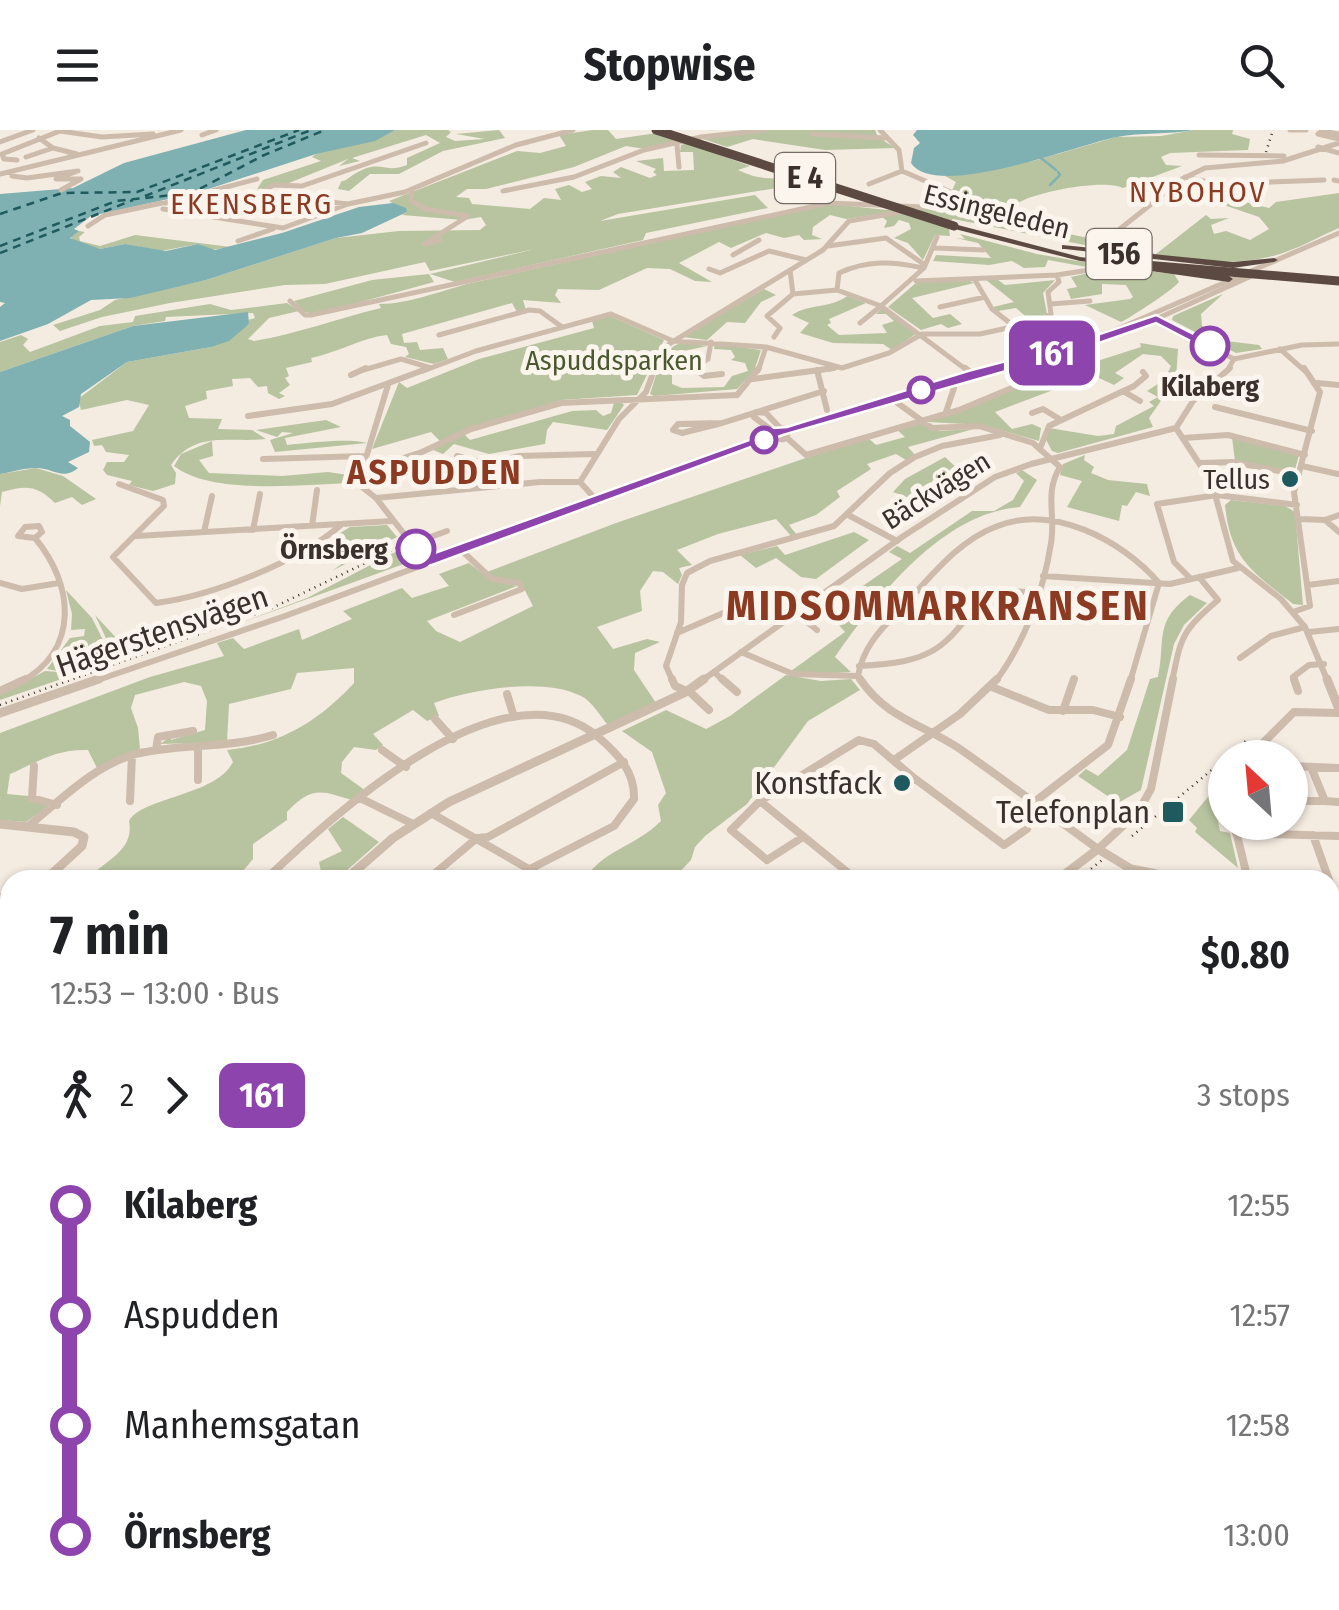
<!DOCTYPE html>
<meta charset="utf-8">
<style>
:root{--surface:#fff;--page:#f6f6f6;--text:#202124;--muted:#757577}
body{margin:0;font-family:"Fira Sans Condensed",sans-serif;background:var(--page);color:var(--text);height:100vh;display:flex;flex-direction:column;font-size:38px;white-space:nowrap}
*{box-sizing:border-box;margin:0}
p{font-size:32px;color:var(--muted)}
.icon{flex:none;width:55px;height:55px;fill:none;stroke:currentColor;stroke-width:2;stroke-linecap:round;stroke-linejoin:round}
.map{position:relative;flex:1;overflow:hidden}
.details{position:absolute;left:0px;top:740px;width:1340px;height:740px;display:flex;flex-direction:column;background:var(--surface);border-radius:30px 30px 0 0;box-shadow:0 2px 8px #0004}
.details>*{flex:none}
.badge{padding:0 20px;border-radius:15px;font-size:35px;line-height:65px}
.needle{width:65px;rotate:334deg}
.buttons{position:absolute;left:1208px;top:610px;display:grid;gap:20px}
.buttons a{display:grid;place-items:center;width:100px;height:100px;border-radius:50%;background:var(--surface);box-shadow:0 2px 8px #0004;font-size:50px}
.map>.badge{position:absolute;translate:-50% -50%;box-shadow:0 0 0 5px #fff}
.legs{display:flex;align-items:center;gap:15px;height:110px;padding:0 50px;font-size:32px}
.legs p{margin-inline-start:auto}
.summary{display:flex;align-items:center;justify-content:space-between;height:170px;padding:0 50px}
h1{font-size:55px;font-weight:700;line-height:75px}
ul{padding:0 50px;list-style:none}
li{display:flex;align-items:center;gap:35px;height:110px;font-size:38px}
li i{display:grid;place-items:center;width:15px;height:100%;margin:0 12px;background:currentColor}
li i::after{content:'';width:25px;height:25px;margin:-12px;border:8px solid;border-radius:50%;background:var(--surface)}
li p{margin-inline-start:auto}
li:first-child i{background:linear-gradient(#0000 50%,currentColor 0)}
li:last-child i{background:linear-gradient(currentColor 50%,#0000 0)}
header{display:flex;justify-content:space-between;align-items:center;height:130px;padding:0 50px;background:var(--surface);font-size:45px;font-weight:700}
.map>svg:first-child{display:block}
.green{fill:#b8c4a0}
.water{fill:#7fb0b2}
.lines{fill:none;stroke-linecap:round;stroke-linejoin:round}
.stream{stroke:#7fb0b2;stroke-width:2.5}
.ferry{stroke:#1f5a5e;stroke-width:2.5;stroke-dasharray:8 6;stroke-linecap:butt}
.minor-far3{stroke:#cdbbac;stroke-width:5}
.minor-far2{stroke:#cdbbac;stroke-width:6}
.minor-far1{stroke:#cdbbac;stroke-width:8}
.minor{stroke:#cdbbac;stroke-width:10}
.tertiary-far3{stroke:#cdbbac;stroke-width:5}
.tertiary-far2{stroke:#cdbbac;stroke-width:6}
.tertiary-far1{stroke:#cdbbac;stroke-width:9}
.tertiary{stroke:#cdbbac;stroke-width:11}
.motorway{fill:#5c4a42;fill-rule:evenodd}
.rail{stroke:#3b302b;stroke-width:2.5;stroke-dasharray:1 5;stroke-linecap:butt}
.minor-bridge{stroke:#cdbbac;stroke-width:5}
.motorway-bridge{stroke:#5c4a42;stroke-width:9}
.line-1{fill:#8e44ad;stroke:#fff;stroke-width:2.5}
.stop-1-dot{fill:#fff;stroke:#8e44ad;stroke-width:5}
.poi-dot{fill:#1f5a5e;stroke:#fbf5ee;stroke-width:4}
.labels{text-anchor:middle;stroke-width:10;stroke-linejoin:round;paint-order:stroke}
.far-street-label{font-size:28px;fill:#3b302b;stroke:#fbf5ee}
.far-park-label{font-size:28px;fill:#4a5a2e;stroke:#fbf5ee}
.far-stop-label{font-size:28px;font-weight:bold;fill:#3b302b;stroke:#fbf5ee}
.far-poi-label{font-size:28px;fill:#3b302b;stroke:#fbf5ee;text-anchor:end}
.shield{fill:#fbf5ee;stroke:#756b66;stroke-width:2.5}
.shield-label{font-size:30px;font-weight:bold;fill:#3b302b}
.far-neighbourhood-label{font-size:30px;letter-spacing:2.5px;fill:#8c3b22;stroke:#fbf5ee}
.street-label{font-size:32px;fill:#3b302b;stroke:#fbf5ee}
.poi-label{font-size:32px;fill:#3b302b;stroke:#fbf5ee;text-anchor:end}
.far-district-label{font-size:35px;font-weight:bold;letter-spacing:2.5px;fill:#8c3b22;stroke:#fbf5ee}
.district-label{font-size:42px;font-weight:bold;letter-spacing:2.5px;fill:#8c3b22;stroke:#fbf5ee}
</style>
<header><svg class="icon" aria-label="menu" viewBox="0 0 24 24"><path d="M4 6h16M4 12h16M4 18h16"/></svg>Stopwise<svg class="icon" aria-label="search" viewBox="0 0 24 24"><circle cx="10" cy="10" r="6"/><path d="M15 15l6 6"/></svg></header>
<div class="map">
<svg width="1339" height="1480" viewBox="0 0 1339 1480">
<rect width="100%" height="100%" fill="#f4ebe1"/>
<path class="green" d="M395 0H448L451 2 446 7 455 11 485 9 456 4 499 0 505 8 443 21 399 44H370L349 61 338 59C345 44 337 57 350 47 381 26 381 45 407 35V28L440 13 426 5 352 28 360 31 339 36 348 29 284 55 257 59 263 50 321 31 312 27 316 24Z
M593 0H608L616 9 657 3 682 11 645 19 626 16 574 37 486 59H467L456 67 469 68 472 74 530 79 544 68 561 70 555 59 569 55 582 62 592 59 585 52 601 46 621 48 613 42 621 37 650 48 657 45 653 42 656 39 636 31 663 28 664 41 694 40 693 22H680L681 15 687 13 750 36 738 40C769 55 777 43 807 53L618 84 600 91 755 65 768 78 646 103 643 110 455 152 430 144 535 119 430 141 425 132 325 154 285 155 170 173 102 187 60 201 53 195 100 180 115 170 206 150 336 108 399 101 480 100 486 95 481 87 463 90 402 85 407 82 389 71 517 21 540 23 566 16 559 5Z
M768 0H875L878 7 895 18 825 20 753 9 727 17 703 9Z
M1194 0H1233L1232 4 1250 9 1248 20 1170 23 1161 27 1166 35 1182 36 1123 58C1104 49 1039 61 1018 73L1016 83 1041 98 1102 111 1100 118 953 89 943 96 949 99 950 106 935 105 923 130 908 113 894 108 911 99 909 93 899 90 894 96 884 98 887 91 881 86 911 82 948 69 956 52 945 46 1033 31 1116 7 1161 6Z
M1185 55C1199 59 1227 61 1236 66L1233 69 1269 78 1276 72 1339 63V98C1318 107 1296 120 1273 126 1222 139 1160 127 1108 119L1111 114 1156 124 1206 85 1211 89 1229 88 1211 95 1214 104 1226 101 1250 110 1269 99 1259 87 1180 60Z
M830 74 897 81 846 89 830 85 813 97 812 105 822 109 804 110 799 105 784 108 766 103 731 118 719 112 679 133 712 152 695 151 670 139 647 138 599 160 558 159 555 165 561 173 523 170 526 180 517 182 512 173 402 204 404 213 417 212 420 220 443 218 448 229 434 234 405 227 409 224 406 217 391 214 387 205C361 208 339 222 311 228L312 232 286 238 289 246 285 248 290 255 279 263 285 266 279 269 268 263 267 256 258 257 250 248 232 249 233 256 206 261 207 269 185 276 189 288 222 289 218 299 252 300 266 309C230 313 195 300 171 335L176 343 175 354 153 361 129 355 132 351 107 345 103 340 107 332H124L129 325 106 322 102 315 94 316 92 310 133 301 149 275 127 270 81 280 78 269 127 232 211 217 249 194 248 190 255 188 253 183 166 187 165 191 133 196 0 242V212L21 205 28 209 23 215 30 222 100 196 133 192 135 186 210 174 231 180 287 173 299 181 269 188 248 209 254 211C298 204 338 188 381 178L379 174C410 174 439 161 471 153Z
M79 101 85 102 79 107 80 111 100 116 135 105 231 117 211 120 198 114 161 121 125 114 100 119 75 113 70 106Z
M960 104 1037 124 1089 133 1087 137 1048 130 1045 137 1024 138 1012 131 989 135 933 131 936 125 991 128 978 113 956 108 965 109Z
M1098 135 1174 144 1179 152C1174 159 1130 188 1121 192L1085 175 1130 169 1133 167 1126 155 1102 154V164L1071 169 1067 159 1077 157 1071 147 1089 143Z
M429 144 434 152 317 184 304 182 294 171 372 150Z
M986 150H998L1005 155 1055 150 1043 163 1047 184 1031 191 1016 178 998 181 993 177 1014 172Z
M970 151 974 153 912 168 933 188 950 184 962 194 948 198 941 194 921 200 888 177 917 152Z
M764 159 776 165 761 172 745 193 727 192 707 210 683 207Z
M1223 164 1201 184 1202 196 1226 211 1259 215 1262 219 1236 223 1172 190 1173 186Z
M847 166 866 173 829 189 831 193 827 195 839 205 887 203 882 195 894 191 886 184H876L882 178 917 203 892 220 883 214 833 213 800 203 809 193 792 185C810 173 830 179 847 166Z
M610 186 664 210 637 265 561 270 440 311 431 302 372 319 399 252 407 258 479 229 594 198 592 191Z
M683 213 707 216 684 221 678 228 693 233 690 240 672 244V254L682 258 724 257 732 246 748 241 745 233 731 230 735 227 731 220 714 219 715 214 761 220 754 241 737 259 654 266 650 264C657 245 661 216 683 213Z
M1140 213 1178 219 1176 249 1149 288 1153 297 1058 323 1052 321 1045 308 1049 298 1098 306 1114 304 1116 296 1154 276 1149 272 1158 267 1147 261 1164 250 1171 236 1161 226 1143 224 1115 243 1124 248 1114 255 1099 248 1098 239 1091 233 1141 217Z
M1061 239 1071 246 1088 247 995 282 1012 299 1032 294 1041 298 1039 311 983 295 928 292Z
M621 272 624 275 607 300 553 292 547 300 545 314 489 324 454 314 443 324 433 320 464 304 470 310 572 281 596 280 603 286 611 283 614 273Z
M326 290 341 297 285 308 287 315C308 313 349 308 367 313L275 322 270 310 293 303 282 302 277 307 256 300Z
M917 292 940 301 974 299 908 317 915 325 906 330 896 324 867 334 871 339 837 361 840 367 816 385 789 395 797 405 792 407 776 389 718 404 677 420 692 435 679 438 682 445 678 454 663 442 653 441 640 461 642 481 597 497 613 519 647 509 660 512 635 523 634 540 656 573 608 595C600 586 592 571 581 566 545 547 470 559 434 573L439 586 427 591 413 580 373 604 383 615 376 620 354 617 342 632 341 643 366 661 352 670C322 661 312 655 287 682V690L253 714V729L243 741 222 750H87C103 731 135 722 129 691 142 667 216 666 233 632L227 620C280 615 319 591 354 553V538L297 543 291 559 229 574 227 612 160 614 170 607 171 610 205 600 207 571 201 556 184 552 135 565 131 578 138 598 140 619 97 638 88 620C55 619 38 632 10 644L7 664 28 666 50 675 26 692 0 690V603L150 547 224 526 217 513 233 508 244 519 299 499 302 510 352 489 343 481 402 458 412 468 449 456 439 444 469 433 491 450 517 456 427 491 436 501 460 512 533 476 520 451 494 447 487 442 616 393 867 307 876 315 905 307 895 298Z
M1232 307 1299 325 1294 343 1235 331Z
M212 311 213 326 199 330 209 343 282 346 328 342 355 346 353 353C306 354 212 366 174 336L181 324Z
M1085 325 1084 330 1094 337 1091 343 1108 350 1147 354 1150 366 1136 362 1127 376 1122 375 1119 391 1067 377 1082 351 1060 345 1063 334Z
M945 327 960 341C942 351 932 362 914 370L893 362 905 349Z
M36 338 63 346 96 369 82 375 72 367 55 373C37 355 26 355 2 362L0 376V344Z
M1022 340 1037 350 1020 377C941 383 876 468 835 527L851 542 812 544 791 541 845 502 831 486 835 475 902 429 889 422 897 416 910 423 972 381H994L1013 370 1024 351 1016 343Z
M1231 370 1285 376 1295 382 1303 475 1293 474C1253 442 1230 429 1225 375Z
M387 395 397 407 332 441 343 433 321 415 350 397Z
M854 402 869 410 816 449 801 447 776 428 756 438 740 425 777 416 785 425Z
M405 417 412 431 238 494 307 468Z
M66 460 92 488 110 524C95 539 67 544 47 539L70 508 84 506 85 499 71 500 72 484Z
M1190 465 1207 473 1184 495 1174 514 1141 660 1118 673 1078 646 1086 639 1098 646 1127 620 1150 549 1158 547C1166 511 1153 492 1190 465Z
M95 485 132 525 0 570V565L45 541 72 543 110 528 113 523Z
M786 545 821 551 851 549 860 560 808 591 747 674 705 706 695 717 691 730 672 750H584C604 719 635 717 661 691L658 675 666 663 652 622 622 601 666 580 706 599 730 586Z
M1212 662 1220 701 1230 703 1238 738 1195 702 1197 698 1189 690Z
M343 687 379 712 336 750H314L322 746 319 732 342 721 328 699Z
M1330 781 1339 786V939L1330 938Z
M10 925V1064L0 1065V931Z
M10 1263V1470H51L60 1480H11L1 1462 0 1265Z
M360 1470H466L473 1480H362Z
M861 1470H964L970 1480H859Z"/>
<path class="water" d="M246 0H395L375 11 316 24 196 63 91 86 74 99 79 101 70 108 100 119 125 114 166 121 198 114 215 120 282 103 359 77 393 73 406 78 407 82 362 103 336 108 206 150 130 168 91 170 48 194 0 211V177L5 173 0 172V64L73 58 124 33Z
M917 0H1194C1168 5 1142 2 1117 7 1079 14 936 71 911 33L914 18 920 13 913 5Z
M248 182 249 194 229 211 211 217 127 232 81 264 79 277 62 286 70 290V296L90 312 89 322 68 332 78 338C62 351 54 338 36 338 24 338 12 342 0 344V242L133 196Z"/>
<g class="lines">
<path class="stream" d="M1041 28 1056 40
M1050 55 1060 45 1058 42"/>
<path class="ferry" d="M145 66 311 0
M0 84 62 63 137 62 299 0
M0 116 116 71 192 63 262 26 325 0
M0 123 133 70"/>
<path class="minor-far3" d="M880 0 899 20 902 41 951 62 948 68 921 77
M1290 0H1306
M812 4 885 8
M1339 4 1322 1 1318 4 1339 9
M202 5 216 0
M39 8 53 18 77 24
M0 12 33 0
M677 15 679 37
M1318 17 1339 23
M1199 25 1284 26
M26 27 53 18
M17 30 4 29 2 24 60 1 102 7 153 4
M0 44 181 0
M12 46 27 48 78 41 56 49H81L61 60
M1185 47 1218 54 1324 50
M1182 49 1205 38 1283 31 1339 13
M1334 50 1339 51
M869 54 902 41
M412 59 411 71 426 79 468 86 424 114 440 110
M812 59 830 60 825 69 829 73
M503 61 574 47 644 20 701 7 765 0
M165 73 257 49
M348 74 268 65 264 60 274 55 302 56 426 13
M163 79 283 98 348 74 405 62 516 15 573 0
M88 96 105 85 162 73
M1111 106 1179 52
M238 111 273 99
M828 116 886 108 925 135
M935 118 984 120
M733 125 759 110
M923 138C893 131 867 130 839 143L837 160 881 176 924 138 937 107
M709 139 720 143 769 121 806 130
M1057 145 1089 140
M975 150 992 179 1015 197
M793 164 837 160
M290 171 305 185H311L829 73 923 77
M1050 174 1090 171
M940 177 985 167
M860 193 881 176 968 241
M439 205 529 180 540 181 562 197
M774 207 780 198 767 186 793 164 790 140
M1280 219 1305 241
M1234 229 1302 215 1339 214
M360 241 401 229 431 238
M423 241 476 221 611 184 673 211 766 217 842 238 889 223 922 204H980L1039 191 1051 184 1048 162 1059 152 1057 145 916 151
M654 241 669 214 823 120 849 91 907 81
M696 241 693 239 708 229 711 212
M758 241 766 217
M815 241 835 238
M1054 241 1084 228 1071 218"/>
<path class="minor-far2" d="M694 238 704 246 722 244
M965 238 973 244
M817 240 827 280
M351 245 366 238
M753 249 834 238
M1317 253 1339 255
M388 255 358 354 376 368 426 432
M1123 261 1140 271
M737 265 759 238
M892 269 932 298 979 296 1033 313 1060 337C1044 363 1056 385 1051 413 1044 460 1024 514 995 552
M1215 277 1312 301
M946 282 954 258
M1032 283 1043 279 1061 290
M248 286 332 274 429 238
M722 293 682 303 673 300 678 294Z
M722 293 824 261
M775 303 754 287 756 282 766 283 782 300
M786 307 806 325 959 280 1060 238
M1183 308 1228 305 1305 325
M1041 316 1049 296 1134 256 1146 246 1143 242
M457 326 486 334 519 326 594 324
M263 329 365 326
M1201 333 1233 332 1299 345
M1302 336 1338 344
M360 342 422 322 471 299 561 273 737 265
M580 352 619 289 646 262 655 238
M580 352 598 372
M119 354 163 370 164 376 113 427 156 473C212 466 298 432 341 395
M376 368 540 352H580
M850 386 897 411
M1300 389 1325 390 1339 385
M1325 390 1339 402
M39 396 42 402 35 408 18 406 25 397Z
M312 396 317 360
M253 400 260 364
M204 402 212 366
M137 406 392 391
M411 414 447 401
M1043 446 1170 454 1238 438
M1191 449 1174 432 1157 374 1217 365 1297 375
M0 453 22 459 59 453
M1308 455 1339 451
M1293 482 1310 476 1294 362 1320 262 1304 238
M796 483 817 500
M454 485 522 459 519 453 492 449 460 419
M1309 502 1339 499
M677 503 742 475 789 487
M741 522 793 544 858 546
M1240 528 1271 506 1305 497
M859 536C931 532 945 522 984 462L991 459 1036 463
M714 542 725 552
M858 546 862 552
M858 546C864 512 886 495 908 471 933 444 959 411 995 397 1052 373 1122 410 1159 453
M21 552C80 519 74 455 35 408
M673 552 666 536 681 492 682 455 687 443 710 431 834 396 890 343 915 327 942 316 1000 305
M1130 552 1159 453
M1172 552C1181 506 1182 501 1218 470L1199 447
M1295 552 1293 547 1309 535 1324 534"/>
<path class="minor-far1" d="M672 549 675 556 691 563 709 580
M722 549 737 562
M860 549C887 589 923 594 960 619 1007 652 1052 686 1098 719L1138 682 1151 659 1173 549
M1294 549 1298 561
M992 557 1049 580H1093L1120 587
M0 561 26 549
M507 564 514 587
M1063 581 1074 549
M435 589 453 609
M198 617V650
M156 620 158 607 193 601
M382 620 406 637
M1248 628 1294 582 1339 583
M894 630 960 584 997 549
M34 636 32 668 57 675
M1290 636 1339 638
M1311 637 1325 671 1339 672
M914 648 1004 715 1027 699
M360 668 413 694
M130 671 132 625
M760 671 857 750
M1290 671H1325
M1033 673 1108 615 1131 549
M431 683 548 750
M27 697C60 671 94 635 136 624 181 613 228 619 273 605
M1236 701 1248 750
M1236 703 1339 706
M1313 705 1329 750
M767 730 731 700 760 671 859 610 874 614 914 648 908 653
M767 730 803 707
M265 750C332 686 502 528 597 606 617 623 635 641 634 669L614 696 530 739
M427 750 477 708 488 707 624 632
M1330 753 1337 773
M0 767 10 768
M0 926 10 921"/>
<path class="minor" d="M1330 979 1339 980
M1330 1088 1339 1087
M1330 1224 1339 1237
M0 1227 10 1225
M1330 1321 1339 1322
M1330 1360 1339 1376
M148 1470 156 1475
M316 1470 320 1480
M525 1470 536 1480
M819 1470 824 1480
M1062 1470 1067 1480
M1289 1470 1296 1480
M290 1480 303 1470"/>
<path class="tertiary-far3" d="M1156 189 1256 144
M1157 189 1234 229 1227 241
M985 241 1113 201 1339 103"/>
<path class="tertiary-far2" d="M1176 298 1193 271 1230 238
M1176 298 1212 353 1233 431 1281 469 1305 497 1328 552
M776.5 304a5.5 5.5 0 1 1 11 0a5.5 5.5 0 1 1-11 0Z
M788 302 994 238
M627 358 776 306
M92 552 285 486 631 358
M700 552 902 407 995 347 1031 334 1176 298"/>
<path class="tertiary-far1" d="M1327 549 1339 579
M0 583 99 549
M0 694 74 702 84 707 82 716 45 750
M345 750 393 708 449 672 686 562 704 549
M1057 750 1098 719 1131 739 1187 750
M1330 772 1339 773
M0 842 10 818"/>
<path class="tertiary" d="M674 1470 682 1480
M1179 1470 1185 1480"/>
<path class="motorway" d="M954 94 1080 127 1229 146 1233 149 1229 152 1080 131 951 98V94Z
M1062 115 1233 132 1274 128 1278 130 1274 132 1233 138 1065 119H1062Z"/>
<path class="rail" d="M1266 22 1273 0
M0 575 272 478 403 415
M1227 628 1249 608
M1132 706 1225 629
M1077 750 1102 730"/>
<path class="minor-bridge" d="M1089 140 1105 113"/>
<path class="motorway-bridge" d="M656 0 954 96
M1145 135 1339 151"/>
</g>
<path class="line-1" d="M1156 185 1217 216 1206 219 1156 193 1076 221 783 305 432 435H420L408 419 421 416 429 425 769 303 773 298 787 297 968 241 1067 215Z"/>
<g class="stop-1-dot">
<circle cx="1210" cy="216" r="18"/>
<circle cx="921" cy="260" r="12"/>
<circle cx="764" cy="310" r="12"/>
<circle cx="416" cy="419" r="18"/>
</g>
<g class="poi-dot">
<circle cx="1290" cy="349" r="10"/>
<circle cx="902" cy="653" r="10"/>
<rect x="1161" y="670" width="24" height="24" rx="5"/>
</g>
<g class="labels">
<g class="far-street-label">
<text transform="translate(997 81) rotate(14)" y="10">Essingeleden</text>
<text transform="translate(936 360) rotate(-32)" y="10">Bäckvägen</text>
</g>
<g class="far-park-label">
<text x="614" y="240">Aspuddsparken</text>
</g>
<g class="far-stop-label">
<text x="1210" y="266">Kilaberg</text>
<text x="388" y="429" text-anchor="end">Örnsberg</text>
</g>
<g class="far-poi-label">
<text x="1270" y="359">Tellus</text>
</g>
<g class="shield">
<rect x="775" y="23" width="60" height="50" rx="8"/>
<rect x="1086.5" y="99" width="65" height="50" rx="8"/>
</g>
<g class="shield-label">
<text x="805" y="58">E 4</text>
<text x="1119" y="134">156</text>
</g>
<g class="far-neighbourhood-label">
<text x="1198" y="72">NYBOHOV</text>
<text x="252" y="84">EKENSBERG</text>
</g>
<g class="street-label">
<text transform="translate(162 501) rotate(-19)" y="11">Hägerstensvägen</text>
</g>
<g class="poi-label">
<text x="882" y="664">Konstfack</text>
<text x="1150" y="693">Telefonplan</text>
</g>
<g class="far-district-label">
<text x="435" y="354">ASPUDDEN</text>
</g>
<g class="district-label">
<text x="938" y="490">MIDSOMMARKRANSEN</text>
</g>
</g>
</svg>
<div class="buttons">
<a><svg class="needle" viewBox="-14 -14 28 28"><path d="M0-13l5 13h-10z" fill="#e53935"/><path d="M0 13l5-13h-10z" fill="#757577"/></svg></a>
</div>
<b class="badge" style="left:1052px;top:223px;background:#8e44ad;color:#fff">161</b>
<section class="details">
<div class="summary"><div><h1>7 min</h1><p>12:53 – 13:00 · Bus</p></div><b>$0.80</b></div>
<div class="legs"><svg class="icon" aria-label="walk" viewBox="0 0 24 24"><circle cx="13" cy="4" r="2"/><path d="M13 8l-2 6 4 7M11 14l-3 7M7 12l3-4h3l4 4"/></svg>2<svg class="icon" aria-label="forward" viewBox="0 0 24 24"><path d="M9 5l7 7-7 7"/></svg><b class="badge" style="background:#8e44ad;color:#fff">161</b><p>3 stops</p></div>
<ul>
<li><i style="color:#8e44ad"></i><b>Kilaberg</b><p>12:55</p></li>
<li><i style="color:#8e44ad"></i><span>Aspudden</span><p>12:57</p></li>
<li><i style="color:#8e44ad"></i><span>Manhemsgatan</span><p>12:58</p></li>
<li><i style="color:#8e44ad"></i><b>Örnsberg</b><p>13:00</p></li>
</ul>
</section>
</div>
